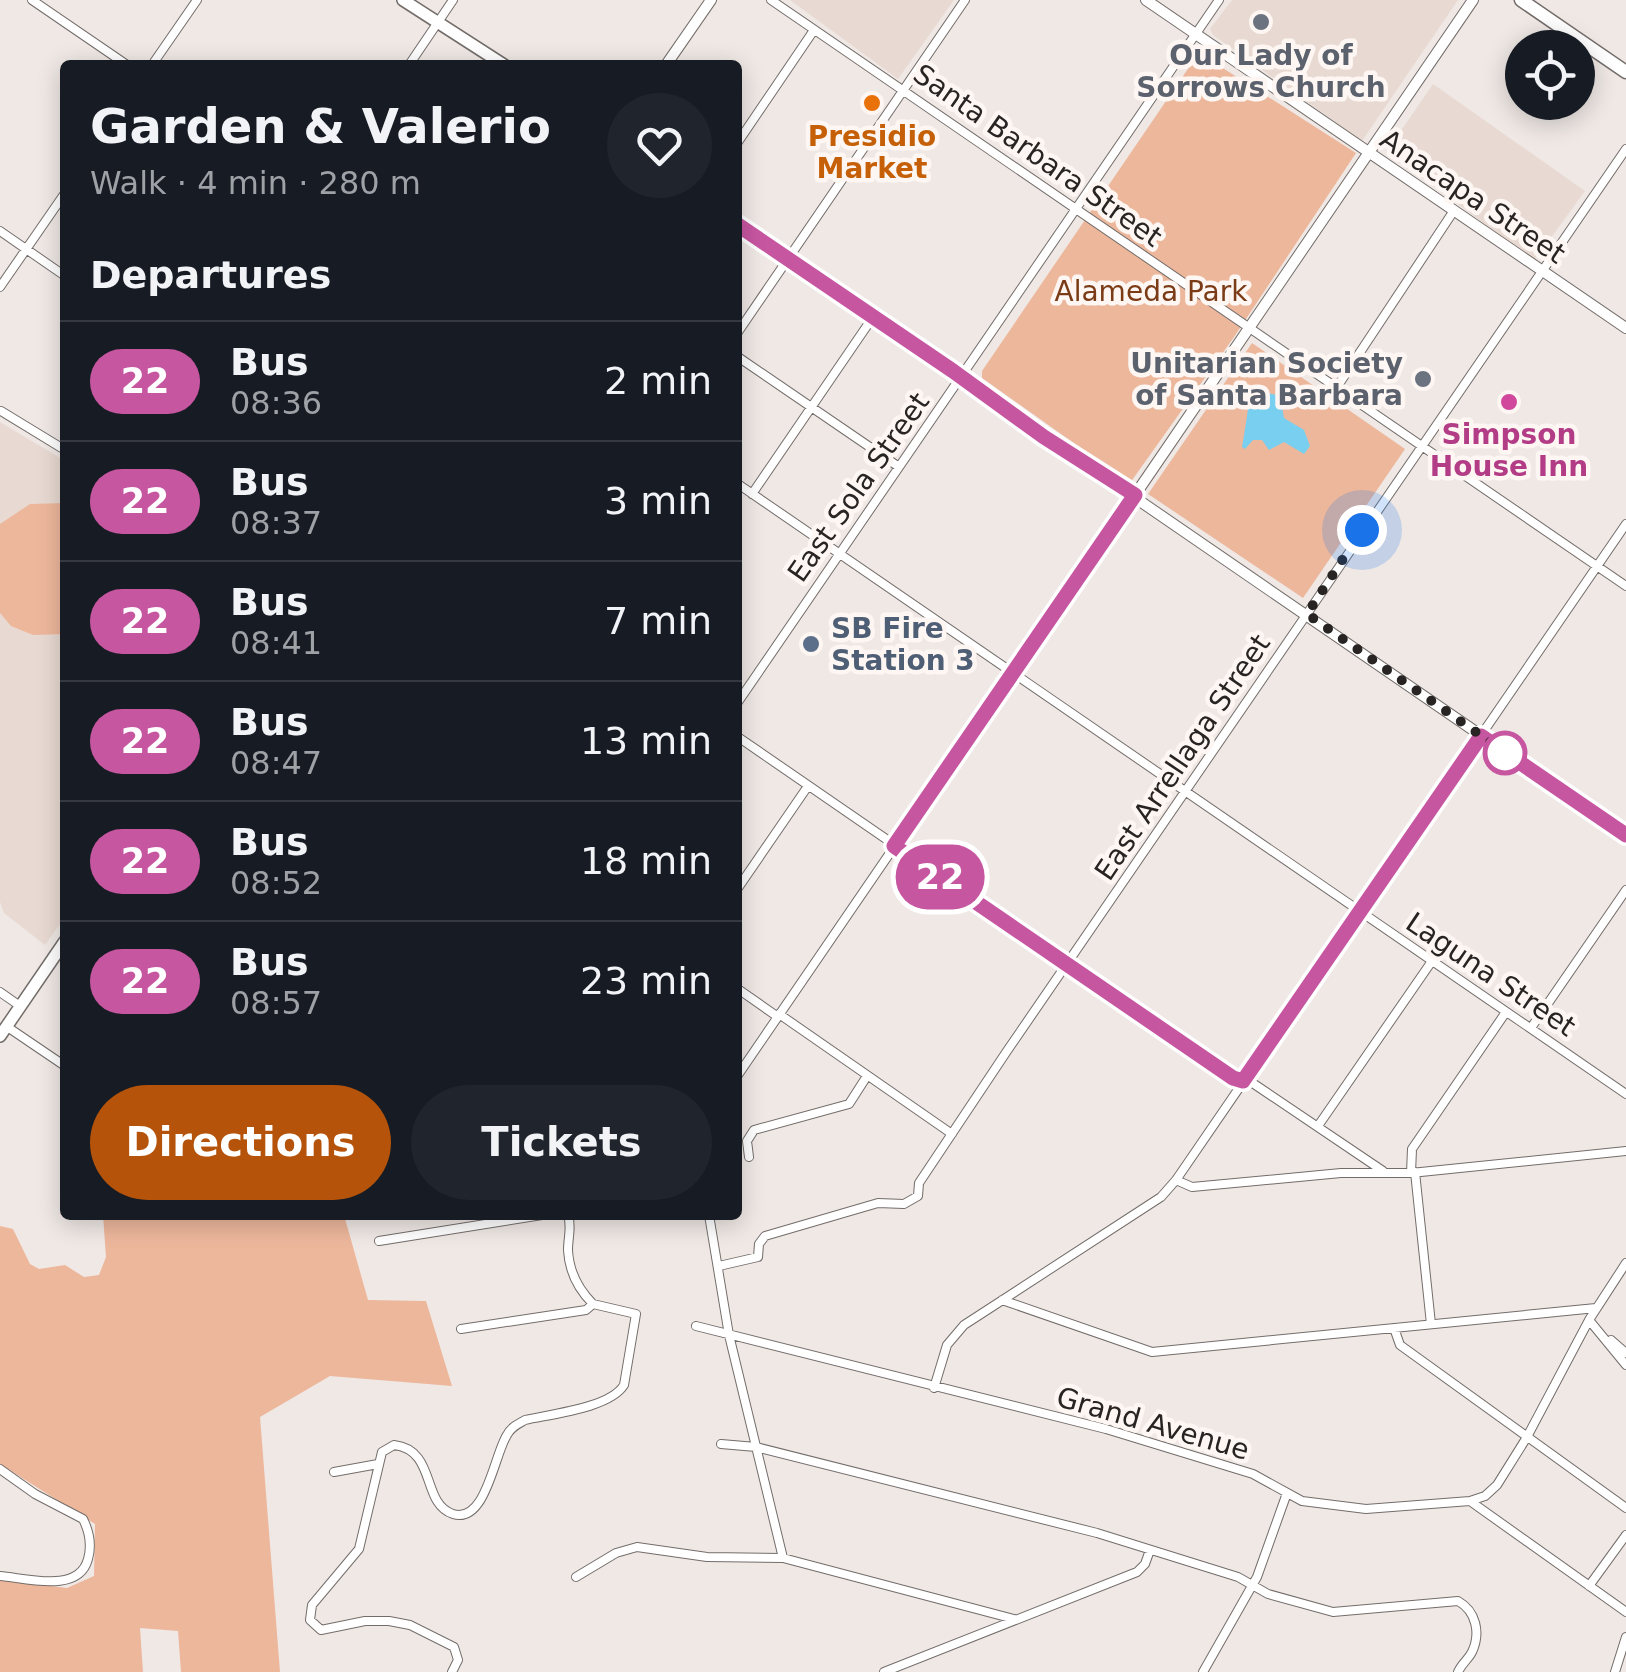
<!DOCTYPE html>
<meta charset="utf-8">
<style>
:root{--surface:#171b24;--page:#20242c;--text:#f1f3f6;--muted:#9ea1a6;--line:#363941;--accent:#b45309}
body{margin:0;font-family:"DejaVu Sans",sans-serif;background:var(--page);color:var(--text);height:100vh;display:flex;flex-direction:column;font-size:38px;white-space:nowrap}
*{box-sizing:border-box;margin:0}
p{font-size:32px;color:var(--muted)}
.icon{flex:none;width:55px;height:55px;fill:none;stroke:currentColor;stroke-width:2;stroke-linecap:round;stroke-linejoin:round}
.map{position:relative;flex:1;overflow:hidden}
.drawer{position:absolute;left:60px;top:60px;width:682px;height:1160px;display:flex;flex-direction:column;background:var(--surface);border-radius:10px;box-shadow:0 5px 25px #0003}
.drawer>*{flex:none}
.badge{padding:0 20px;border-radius:32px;font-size:35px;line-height:65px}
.controls{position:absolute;left:1505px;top:30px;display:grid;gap:20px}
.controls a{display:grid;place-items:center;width:90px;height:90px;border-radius:50%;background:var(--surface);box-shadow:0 5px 25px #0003;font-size:50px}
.you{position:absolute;width:50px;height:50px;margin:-25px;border:8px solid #fff;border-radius:50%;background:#1a73e8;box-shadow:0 0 0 15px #1a73e833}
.map>.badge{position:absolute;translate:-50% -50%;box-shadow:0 0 0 5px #fff}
h2{padding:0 30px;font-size:38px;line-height:90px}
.round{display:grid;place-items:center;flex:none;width:105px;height:105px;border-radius:52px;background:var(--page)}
.head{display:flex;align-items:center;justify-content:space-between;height:170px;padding:0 30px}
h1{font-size:48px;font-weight:600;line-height:75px}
.cta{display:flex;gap:20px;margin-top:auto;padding:20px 30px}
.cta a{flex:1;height:115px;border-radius:60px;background:var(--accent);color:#fff;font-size:40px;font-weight:600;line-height:115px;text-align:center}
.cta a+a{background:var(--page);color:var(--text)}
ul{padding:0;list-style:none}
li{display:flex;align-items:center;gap:30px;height:120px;padding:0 30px;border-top:2px solid var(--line)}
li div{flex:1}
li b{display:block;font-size:38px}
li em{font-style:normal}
li .badge{min-width:110px;font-weight:700;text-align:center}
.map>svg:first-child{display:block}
.built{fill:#e8dad2}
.green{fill:#edb79c}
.water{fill:#78cfef}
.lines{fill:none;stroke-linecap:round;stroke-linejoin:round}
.minor-casing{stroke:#736d6a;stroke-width:10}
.tertiary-casing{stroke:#736d6a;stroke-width:12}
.secondary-casing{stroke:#736d6a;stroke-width:14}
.primary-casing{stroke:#736d6a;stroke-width:15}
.minor{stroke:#fff;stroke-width:8}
.tertiary{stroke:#fff;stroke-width:10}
.secondary{stroke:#fff;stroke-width:11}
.primary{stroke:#fff;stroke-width:12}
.line-casing{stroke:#fff;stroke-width:22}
.line{stroke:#c756a1;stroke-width:15}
.walk{stroke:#272423;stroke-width:10;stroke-dasharray:0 18}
.worship-dot{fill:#6b7280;stroke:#fdf6f2;stroke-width:4}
.food-dot{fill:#e8710a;stroke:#fdf6f2;stroke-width:4}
.hotel-dot{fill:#d1479c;stroke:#fdf6f2;stroke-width:4}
.service-dot{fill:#5c6f8a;stroke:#fdf6f2;stroke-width:4}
.stop-dot{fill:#fff;stroke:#c756a1;stroke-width:5}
.labels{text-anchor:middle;stroke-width:9;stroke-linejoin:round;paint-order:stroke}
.worship-label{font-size:28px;font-weight:bold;fill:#5b616d;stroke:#fdf6f2}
.food-label{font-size:28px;font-weight:bold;fill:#c56008;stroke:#fdf6f2}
.street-label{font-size:28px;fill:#272423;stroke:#fdf6f2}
.park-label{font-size:28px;fill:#7a3b16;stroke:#fdf6f2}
.hotel-label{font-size:28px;font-weight:bold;fill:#b23c85;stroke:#fdf6f2}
.service-label{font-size:28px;font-weight:bold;fill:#4e5e75;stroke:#fdf6f2;text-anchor:start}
</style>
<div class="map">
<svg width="1626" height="1672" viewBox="0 0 1626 1672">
<rect width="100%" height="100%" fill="#efe8e5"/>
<path class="built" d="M790 0H954L898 79Z
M1232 0H1458L1362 141 1213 35 1210 29Z
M1433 84 1585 191 1534 261 1387 151Z
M0 422 65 461V917L45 945 4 913 0 902Z"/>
<path class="green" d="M1204 56 1356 153 1234 337 1130 483 982 378V371L1196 57Z
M1252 343 1405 449 1303 598 1148 494Z
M65 503V634L33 635 11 626 0 613V524L30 504Z
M103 1215H344L368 1300 426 1301 452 1386 330 1376 260 1417 280 1672H181L178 1631 140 1628 143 1672H0V1580L67 1588 94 1576 95 1524 0 1464V1226L13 1229 30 1264 39 1269 65 1265 84 1277 99 1275 106 1257Z"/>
<path class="water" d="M1264 392 1276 395 1281 401 1284 418 1304 430 1310 446 1304 454 1284 442 1269 450 1262 440H1253L1245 449 1242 447C1244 435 1246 423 1248 409Z"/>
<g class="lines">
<g class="minor-casing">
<path id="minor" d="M32 0 127 65
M771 0 1626 586
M152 65 197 0
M409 65 453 0
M738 142 814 30
M0 231 65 276
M0 287 65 193
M738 332 965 0
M738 357 899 467
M1337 387 1453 212
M1 411 65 450
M738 484 1626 1094
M752 494 873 317
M738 702 1219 0
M738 737 1233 1078 1254 1084 1383 1171
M738 888 808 786
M738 989 778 1017
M0 992 20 1006
M779 1014 952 1134
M6 1026 65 1066
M1531 1028 1626 890
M738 1075 1135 495
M1318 1126 1432 961
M749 1157 747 1141 754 1130 849 1104 867 1076
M1415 1172 1431 1324
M1411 1173 1412 1149 1506 1012
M1176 1180 1192 1187 1341 1173H1411L1626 1151
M568 1215C572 1227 568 1237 568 1250 569 1271 578 1289 593 1304
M709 1215 729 1335 783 1558
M379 1241 542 1215
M719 1266 758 1257 759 1244 765 1236 878 1203 904 1204 918 1196 919 1183 1007 1051 1626 149
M1002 1300 1152 1352 1596 1308
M1589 1320 1626 1365
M696 1326 1106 1429 1253 1474 1302 1501 1366 1509 1470 1501 1626 1612
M1394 1328 1400 1345 1626 1508
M1611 1340 1626 1353
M934 1388 947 1345 964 1325 1161 1197 1176 1180 1626 524
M721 1444 756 1447 1097 1533 1238 1577 1268 1594 1333 1612 1458 1601C1476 1611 1481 1633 1472 1652 1468 1660 1462 1663 1458 1672
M0 1469 35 1494 83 1519C89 1531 92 1545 88 1559 79 1594 26 1578 0 1576
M334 1472 378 1464
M1470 1501 1485 1496 1497 1485 1527 1437 1589 1320 1626 1263
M576 1577 616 1553 637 1547 707 1557 783 1558 1014 1619
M1589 1586 1626 1535
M452 1672 458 1660 454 1647 410 1625 389 1621H365L321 1630 310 1620 312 1605 359 1549 382 1452 394 1445C437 1450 421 1504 453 1514 486 1524 494 1455 507 1435 511 1427 518 1424 525 1420 551 1414 610 1408 624 1385L636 1314 593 1304 586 1310 461 1329
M884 1672 1137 1572 1145 1564 1150 1550
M1203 1672 1257 1577 1287 1493
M1615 1672 1626 1637"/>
</g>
<g class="tertiary-casing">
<path id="tertiary" d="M1146 0 1626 328
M666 65 711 0
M738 225 1626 835
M1135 495 1473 0"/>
</g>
<g class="secondary-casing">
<path id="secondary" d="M403 0 504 65
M0 1036 65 941"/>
</g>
<g class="primary-casing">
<path id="primary" d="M1521 0 1626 72"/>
</g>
<use href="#minor" class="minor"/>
<use href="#tertiary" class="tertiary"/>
<use href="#secondary" class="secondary"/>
<use href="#primary" class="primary"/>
</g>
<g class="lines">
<g class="line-casing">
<path id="line" d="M738 225 953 371 1044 437 1135 495 894 846 1233 1078 1243 1081 1481 736 1626 835"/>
</g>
<use href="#line" class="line"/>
<path class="walk" d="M1362 530 1307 614 1516 760 1505 753"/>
</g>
<g class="worship-dot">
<circle cx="1261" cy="22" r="10"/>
<circle cx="1423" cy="379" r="10"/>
</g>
<circle class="food-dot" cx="872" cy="103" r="10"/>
<circle class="hotel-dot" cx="1509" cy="402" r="10"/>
<circle class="service-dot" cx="811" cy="644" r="10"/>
<circle class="stop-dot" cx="1505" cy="753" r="20"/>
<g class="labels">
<g class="worship-label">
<text x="1261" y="65">Our Lady of<tspan x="1261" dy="32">Sorrows Church</tspan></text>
<text x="1403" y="373" text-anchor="end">Unitarian Society<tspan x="1403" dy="32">of Santa Barbara</tspan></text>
</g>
<g class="food-label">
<text x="872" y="146">Presidio<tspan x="872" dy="32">Market</tspan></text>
</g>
<g class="street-label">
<text transform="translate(1038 155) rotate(35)" y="10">Santa Barbara Street</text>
<text transform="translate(1473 196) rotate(34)" y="10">Anacapa Street</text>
<text transform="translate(858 487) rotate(-55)" y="10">East Sola Street</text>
<text transform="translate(1182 757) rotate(-56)" y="10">East Arrellaga Street</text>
<text transform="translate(1491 974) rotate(34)" y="10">Laguna Street</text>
<text transform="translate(1153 1423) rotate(16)" y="10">Grand Avenue</text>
</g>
<g class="park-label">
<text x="1151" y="301">Alameda Park</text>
</g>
<g class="hotel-label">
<text x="1509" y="444">Simpson<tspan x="1509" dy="32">House Inn</tspan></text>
</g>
<g class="service-label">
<text x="831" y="638">SB Fire<tspan x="831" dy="32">Station 3</tspan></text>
</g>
</g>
</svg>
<div class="controls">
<a><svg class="icon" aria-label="locate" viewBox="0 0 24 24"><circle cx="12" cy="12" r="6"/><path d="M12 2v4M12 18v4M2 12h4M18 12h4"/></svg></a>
</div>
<div class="you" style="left:1362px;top:530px"></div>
<b class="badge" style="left:940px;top:877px;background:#c756a1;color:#fff">22</b>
<section class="drawer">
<div class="head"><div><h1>Garden &amp; Valerio</h1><p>Walk · 4 min · 280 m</p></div><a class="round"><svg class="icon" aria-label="heart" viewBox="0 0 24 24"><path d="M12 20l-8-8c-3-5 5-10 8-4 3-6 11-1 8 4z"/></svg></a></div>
<h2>Departures</h2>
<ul>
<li><span class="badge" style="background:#c756a1;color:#fff">22</span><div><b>Bus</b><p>08:36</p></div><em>2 min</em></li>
<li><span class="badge" style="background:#c756a1;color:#fff">22</span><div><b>Bus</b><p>08:37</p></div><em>3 min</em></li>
<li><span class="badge" style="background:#c756a1;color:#fff">22</span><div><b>Bus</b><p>08:41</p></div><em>7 min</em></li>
<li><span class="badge" style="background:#c756a1;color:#fff">22</span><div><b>Bus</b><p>08:47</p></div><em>13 min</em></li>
<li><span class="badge" style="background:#c756a1;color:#fff">22</span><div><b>Bus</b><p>08:52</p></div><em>18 min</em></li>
<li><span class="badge" style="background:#c756a1;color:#fff">22</span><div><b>Bus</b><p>08:57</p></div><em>23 min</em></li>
</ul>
<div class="cta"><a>Directions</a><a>Tickets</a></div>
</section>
</div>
